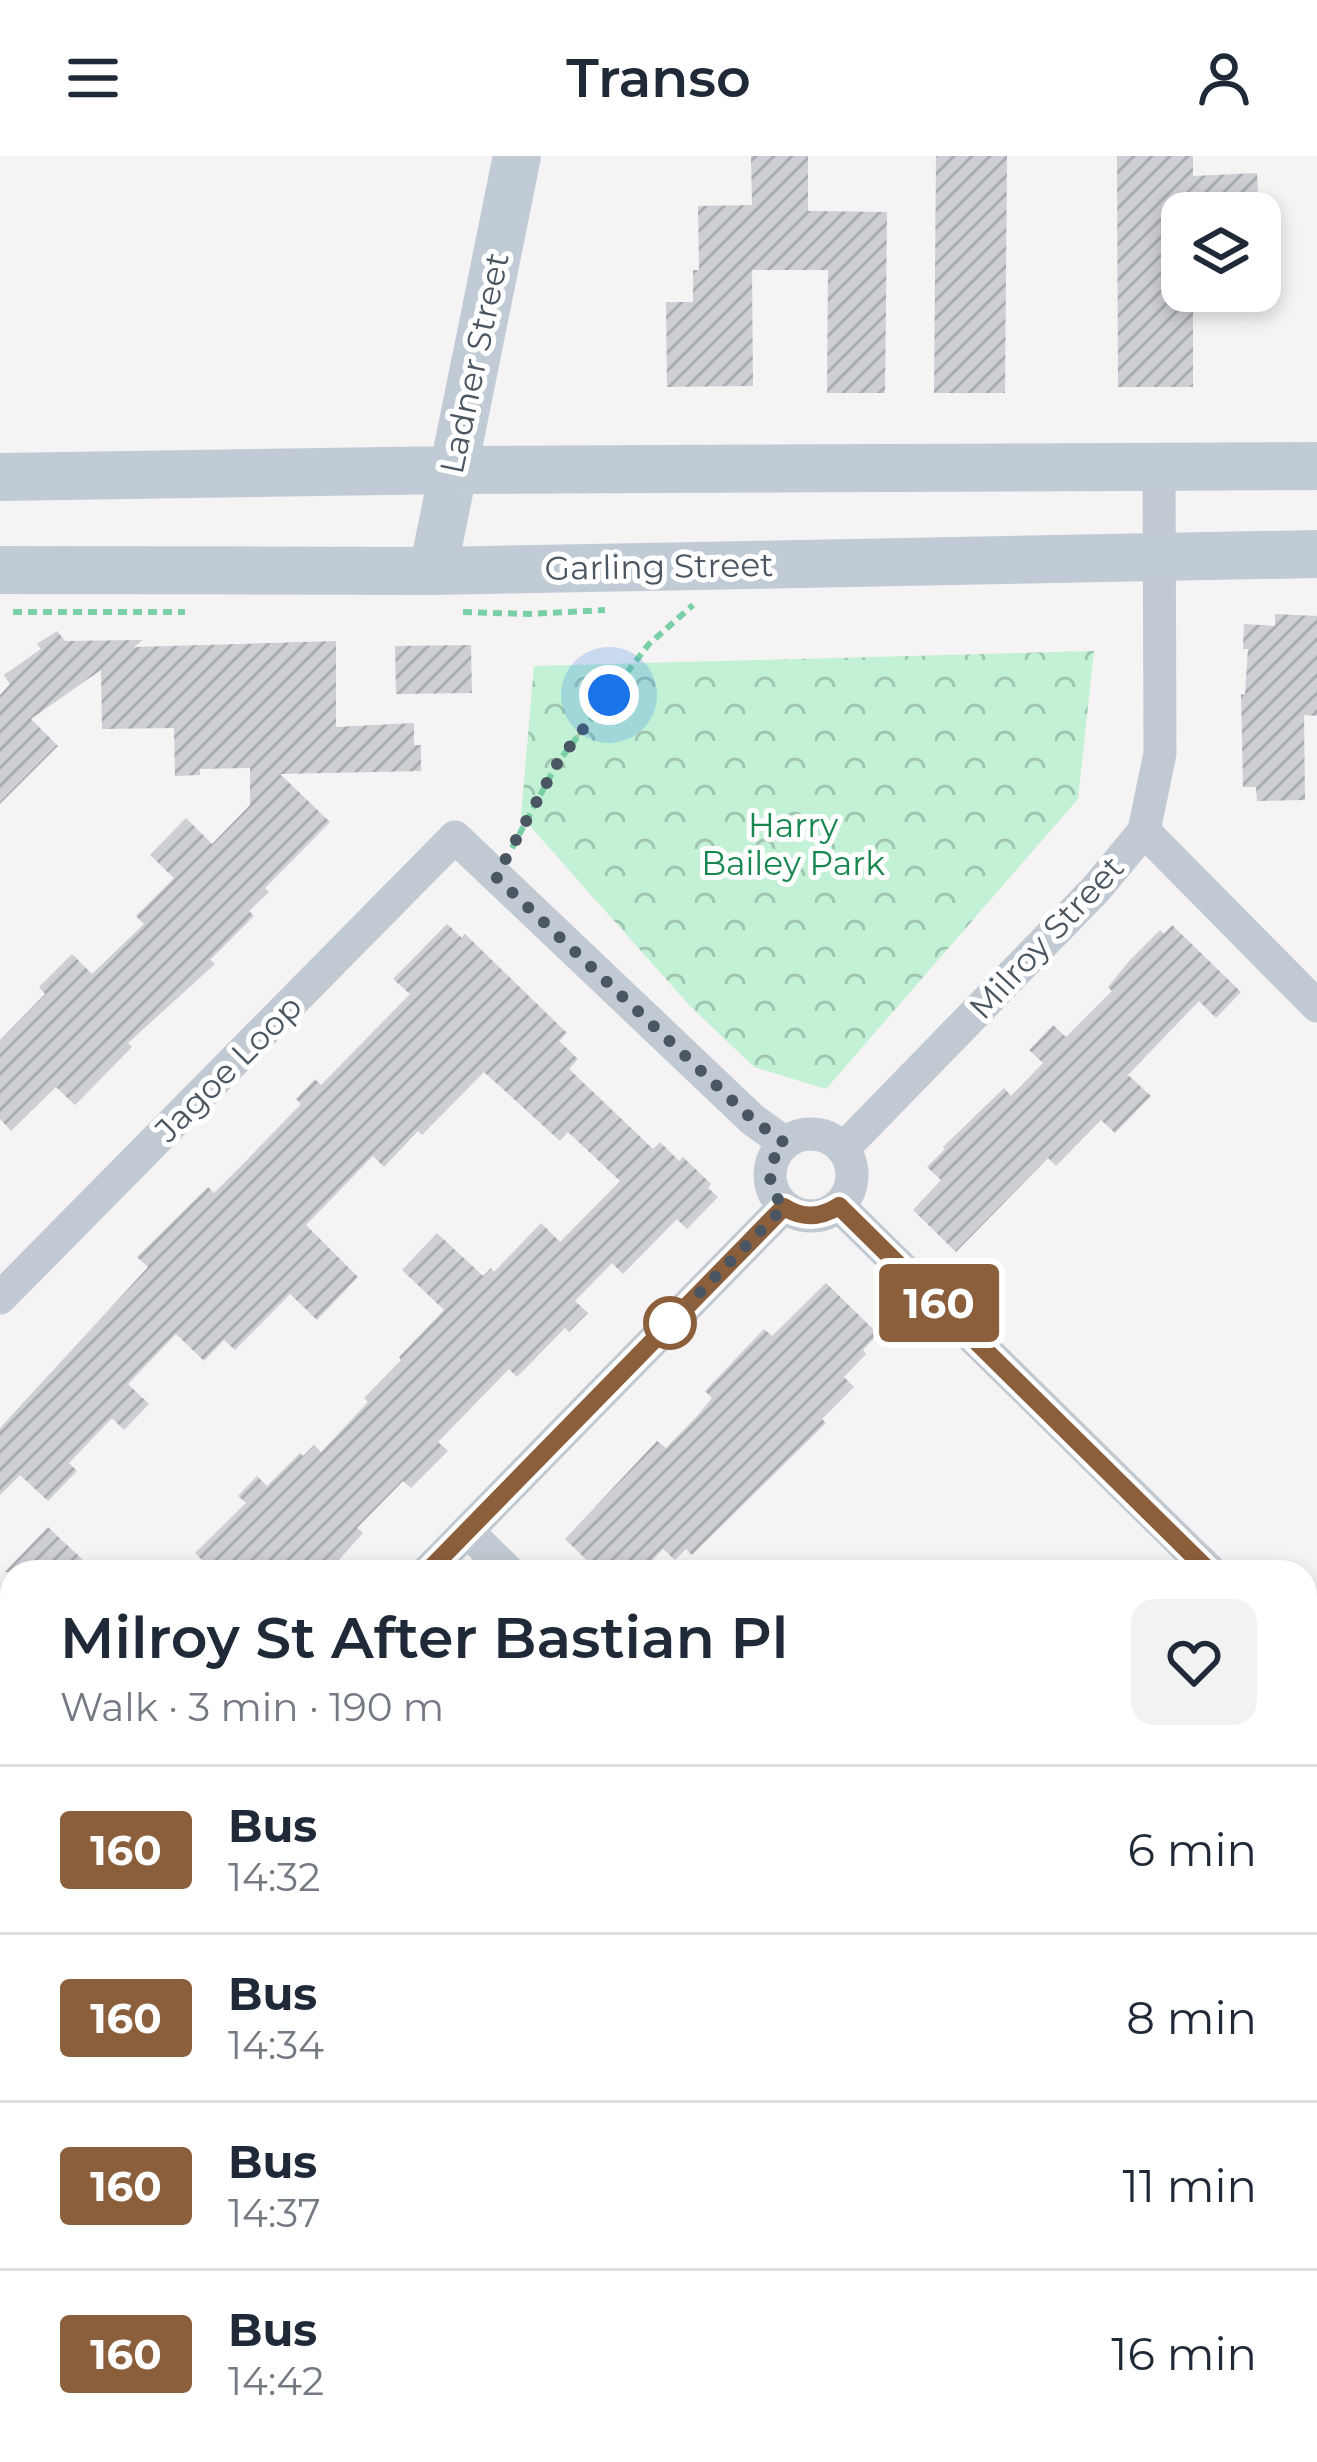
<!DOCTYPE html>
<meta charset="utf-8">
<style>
:root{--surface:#fff;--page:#f2f2f3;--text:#1f2937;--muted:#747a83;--line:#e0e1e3}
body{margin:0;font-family:Montserrat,sans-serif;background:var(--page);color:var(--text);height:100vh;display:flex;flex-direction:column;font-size:45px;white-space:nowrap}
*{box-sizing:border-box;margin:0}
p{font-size:39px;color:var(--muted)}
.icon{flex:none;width:66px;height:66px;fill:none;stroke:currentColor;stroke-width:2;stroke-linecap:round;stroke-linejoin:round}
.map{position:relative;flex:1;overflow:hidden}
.details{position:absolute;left:0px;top:1404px;width:1317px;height:903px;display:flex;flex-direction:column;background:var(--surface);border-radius:36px 36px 0 0;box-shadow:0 6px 18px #0003}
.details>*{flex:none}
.badge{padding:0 24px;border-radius:9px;font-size:42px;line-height:78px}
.tools{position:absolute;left:1161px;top:36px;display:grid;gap:24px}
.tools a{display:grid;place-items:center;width:120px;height:120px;border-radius:24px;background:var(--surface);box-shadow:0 6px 18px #0003;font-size:60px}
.you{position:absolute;width:60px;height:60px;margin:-30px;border:9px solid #fff;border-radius:50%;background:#1a73e8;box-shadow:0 0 0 18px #1a73e833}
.map>.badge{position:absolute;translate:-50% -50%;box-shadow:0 0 0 6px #fff}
.round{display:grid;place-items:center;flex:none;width:126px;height:126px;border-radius:24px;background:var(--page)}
.overview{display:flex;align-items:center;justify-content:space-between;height:204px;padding:0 60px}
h1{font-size:57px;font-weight:600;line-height:90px}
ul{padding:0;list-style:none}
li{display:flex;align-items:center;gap:36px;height:168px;padding:0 60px;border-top:3px solid var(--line)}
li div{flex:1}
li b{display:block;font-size:45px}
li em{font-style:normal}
li .badge{min-width:132px;font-weight:700;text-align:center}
header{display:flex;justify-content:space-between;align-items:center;height:156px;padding:0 60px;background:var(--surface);font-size:54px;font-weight:600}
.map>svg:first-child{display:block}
.forest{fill:url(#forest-crowns)}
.building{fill:url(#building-hatch)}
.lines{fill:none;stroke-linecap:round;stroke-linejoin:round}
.path{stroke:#7ad0a6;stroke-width:6;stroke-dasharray:9 6;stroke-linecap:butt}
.street{stroke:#c1cad2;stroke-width:33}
.secondary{stroke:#c1cbd6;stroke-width:48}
.line-casing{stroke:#fff;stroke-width:27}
.line{stroke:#8b5e3c;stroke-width:18}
.walk{stroke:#4a5661;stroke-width:12;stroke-dasharray:0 21.6}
.stop-dot{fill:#fff;stroke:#8b5e3c;stroke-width:6}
.labels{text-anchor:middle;stroke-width:10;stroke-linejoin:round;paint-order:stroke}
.street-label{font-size:33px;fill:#4a5661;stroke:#fff}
.park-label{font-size:33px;fill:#17864f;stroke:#fff}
</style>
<header><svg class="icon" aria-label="menu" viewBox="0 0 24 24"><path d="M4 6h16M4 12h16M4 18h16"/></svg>Transo<svg class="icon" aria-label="person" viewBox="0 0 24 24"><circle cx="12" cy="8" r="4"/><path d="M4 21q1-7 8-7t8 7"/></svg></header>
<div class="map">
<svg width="1317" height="2306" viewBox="0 0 1317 2306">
<defs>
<pattern id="forest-crowns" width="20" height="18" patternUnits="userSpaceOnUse" patternTransform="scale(3)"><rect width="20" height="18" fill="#c3f1d5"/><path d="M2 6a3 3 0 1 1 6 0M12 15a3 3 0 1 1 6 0" fill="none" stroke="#a0c6b0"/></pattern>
<pattern id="building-hatch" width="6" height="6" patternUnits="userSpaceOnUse" patternTransform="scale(3)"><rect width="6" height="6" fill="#cdcfd5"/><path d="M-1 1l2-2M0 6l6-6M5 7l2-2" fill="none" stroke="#a8abb0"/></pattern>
</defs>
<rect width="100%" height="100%" fill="#f5f3f3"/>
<path class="forest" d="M1094 495 1078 643 826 933 754 911 689 849 521 660 534 510Z"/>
<path class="building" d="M751 0H808V55L887 56 885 237H827L828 114H752L753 230 667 231 666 146H693V114H699L698 50 752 49Z
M936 0H1007L1005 237H934Z
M1117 0H1193V20L1257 17 1259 57H1182V135H1193V231H1118Z
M1275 458 1317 460V560L1304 559 1305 644 1257 645 1256 631H1243L1241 538 1245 539 1248 493H1243L1244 468 1275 470Z
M57 475 65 485 143 484 134 491 336 485V571L414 567V589H421V615L280 618 330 666 265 732 269 736 249 755 254 760 210 804 215 808 128 887 132 891 75 949 56 931 11 975 0 963V884L45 838 39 831 72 798 92 818 144 768 136 760 174 722 150 699 186 662 212 688 250 649V612L200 613V619L175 620 174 572 102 573 101 514 31 563 58 590 0 648V539L10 528 4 519 41 493 37 488Z
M471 489 472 537 396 538 395 490Z
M447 768 462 782 465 778 567 877 559 885 578 903 569 913 653 993 660 986 679 1005 683 1001 711 1028 708 1032 718 1041 687 1073 677 1063 623 1118 612 1107 575 1145 588 1157 569 1176 565 1172 517 1221 509 1213 438 1286 448 1295 411 1332 403 1325 357 1372 363 1377 328 1416H214L195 1397 246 1347 238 1340 257 1320 267 1330 300 1297 303 1300 314 1289 321 1296 368 1246 364 1242 401 1204 399 1201 444 1154 402 1114 437 1077 483 1120 491 1112 494 1116 541 1067 560 1086 620 1025 568 976 560 985 484 916 422 979 418 975 384 1011 373 1000 306 1069 358 1121 317 1164 290 1138 235 1194 224 1184 204 1205 176 1178 128 1228 149 1248 124 1274 112 1262 69 1307 77 1315 48 1345 20 1319 0 1339V1272L148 1111 137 1101 208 1031 214 1037 243 1008 301 948 296 943 315 923 321 929 410 838 393 823Z
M1172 769 1241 836 1216 862 1199 845 1128 919 1151 940 1115 977 1101 964 1056 1010 1048 1002 956 1096 913 1054 941 1024 927 1011 945 993 943 991 1004 932 1011 940 1043 907 1029 894 1053 869 1066 881 1112 835 1108 831 1130 804 1160 774 1164 778Z
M826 1127 878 1178 863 1194 866 1198 844 1221 854 1231 822 1263 826 1267 692 1399 686 1393 675 1404 663 1393 641 1416H599L565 1383 657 1285 666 1292 698 1259 712 1242 705 1235 764 1173 772 1180Z
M48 1371 83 1404 71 1416H5Z"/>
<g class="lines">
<path class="path" d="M13 456H185
M463 456 529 458 605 454
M512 692 558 606 649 488 693 449"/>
<path class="street" d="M1144 675 1317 850
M770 1019a41 41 0 1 1 82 0a41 41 0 1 1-82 0Z
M843 993 1096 733 1144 675 1160 597 1159 311
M839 1050 1211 1416
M0 1142 455 681 753 964 785 987
M467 1375 509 1416
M427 1416 784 1051
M1305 1509 1317 1521
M0 1604 12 1616
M0 1849 12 1837
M0 2158 12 2146
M1305 2208 1317 2219
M0 2294 12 2306
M710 2295 721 2306"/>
<path class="secondary" d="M0 321 452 314 1317 310
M0 414 433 415 1317 398
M433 415 517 0"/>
</g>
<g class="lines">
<g class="line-casing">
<path id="line" d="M427 1416 784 1051C803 1063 820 1062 839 1050L1210 1416"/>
</g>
<use href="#line" class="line"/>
<path class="walk" d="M609 539 558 606 496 721 753 964 785 987C766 1007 765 1030 784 1051L659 1178 670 1167"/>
</g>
<circle class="stop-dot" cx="670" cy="1167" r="24"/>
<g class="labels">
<g class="street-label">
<text transform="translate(474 207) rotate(-78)" y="12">Ladner Street</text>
<text transform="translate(659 410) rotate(-1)" y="12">Garling Street</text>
<text transform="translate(1046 781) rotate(-47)" y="12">Milroy Street</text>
<text transform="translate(228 912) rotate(-45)" y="12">Jagoe Loop</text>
</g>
<g class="park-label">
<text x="793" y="681">Harry<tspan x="793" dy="38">Bailey Park</tspan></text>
</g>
</g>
</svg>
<div class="tools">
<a><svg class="icon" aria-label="layers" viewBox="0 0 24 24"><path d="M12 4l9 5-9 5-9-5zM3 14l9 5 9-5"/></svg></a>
</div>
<div class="you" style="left:609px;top:539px"></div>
<b class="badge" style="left:939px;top:1147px;background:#8b5e3c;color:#fff">160</b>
<section class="details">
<div class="overview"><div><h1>Milroy St After Bastian Pl</h1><p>Walk · 3 min · 190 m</p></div><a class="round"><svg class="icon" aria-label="heart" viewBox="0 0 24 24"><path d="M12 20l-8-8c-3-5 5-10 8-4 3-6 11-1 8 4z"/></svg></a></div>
<ul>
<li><span class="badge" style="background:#8b5e3c;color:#fff">160</span><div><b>Bus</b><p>14:32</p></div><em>6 min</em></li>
<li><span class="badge" style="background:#8b5e3c;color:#fff">160</span><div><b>Bus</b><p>14:34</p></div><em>8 min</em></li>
<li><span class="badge" style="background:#8b5e3c;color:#fff">160</span><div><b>Bus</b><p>14:37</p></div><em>11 min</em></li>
<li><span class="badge" style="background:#8b5e3c;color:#fff">160</span><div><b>Bus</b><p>14:42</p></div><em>16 min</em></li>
</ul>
</section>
</div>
